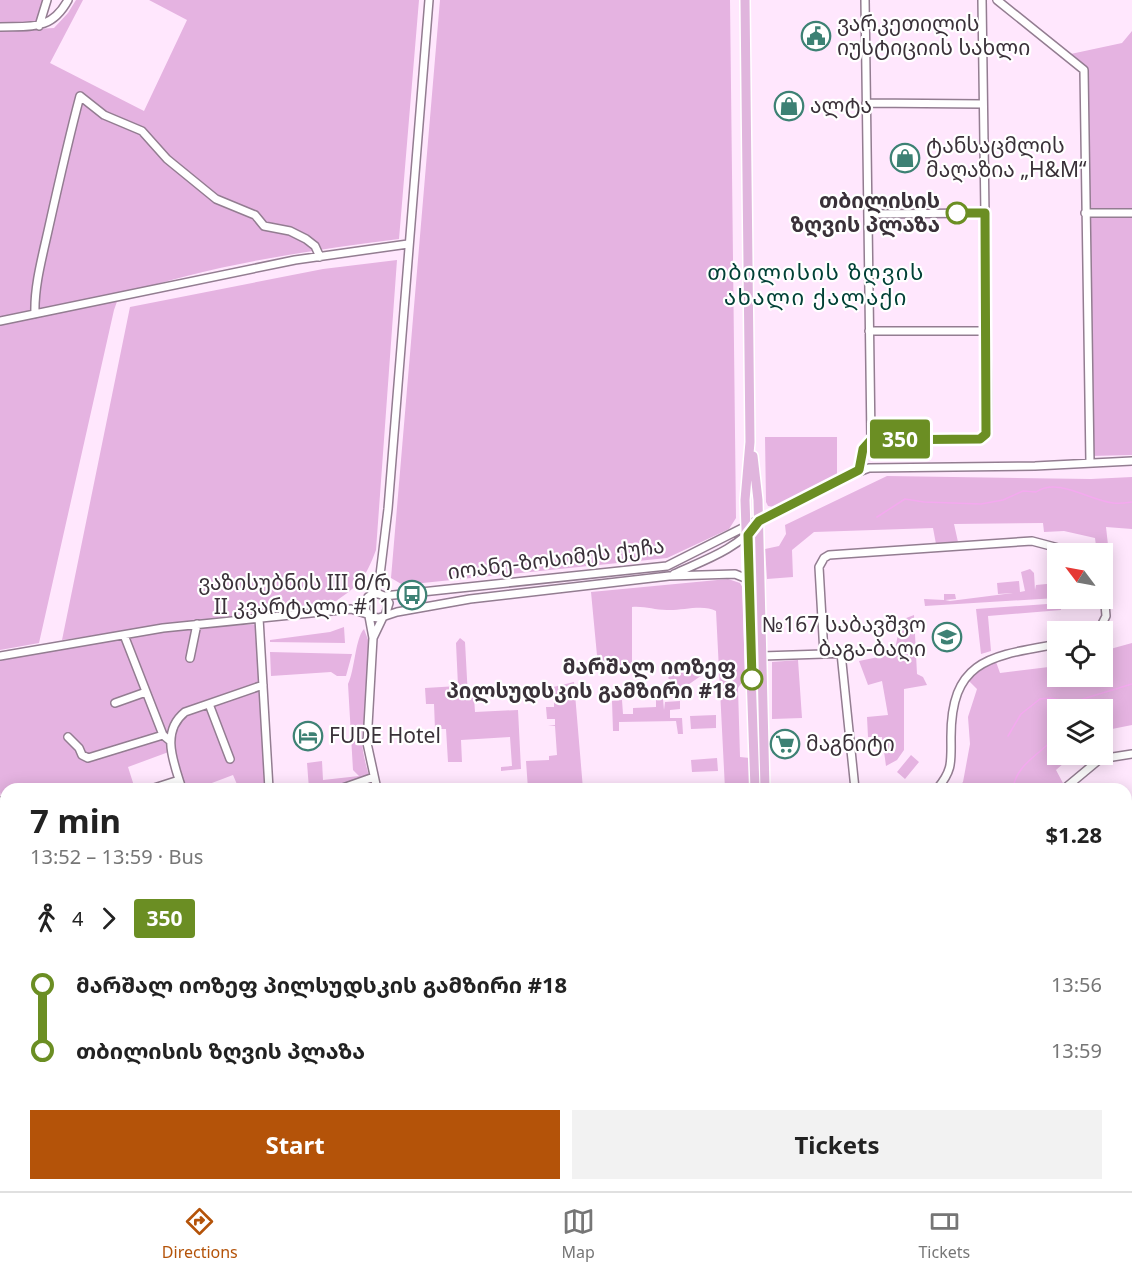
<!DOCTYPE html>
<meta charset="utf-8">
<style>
:root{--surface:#fff;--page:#f2f2f2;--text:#222;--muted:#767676;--line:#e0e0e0;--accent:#b45309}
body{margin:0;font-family:"Noto Sans","Noto Sans Georgian",sans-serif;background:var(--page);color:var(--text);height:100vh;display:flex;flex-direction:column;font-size:22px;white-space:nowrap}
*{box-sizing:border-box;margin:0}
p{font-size:20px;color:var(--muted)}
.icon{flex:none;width:33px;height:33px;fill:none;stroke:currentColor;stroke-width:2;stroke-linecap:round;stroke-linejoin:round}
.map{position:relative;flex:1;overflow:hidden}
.sheet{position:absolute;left:0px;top:783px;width:1132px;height:408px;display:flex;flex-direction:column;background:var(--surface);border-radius:18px 18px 0 0;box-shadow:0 3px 15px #0003}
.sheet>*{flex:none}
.badge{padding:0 12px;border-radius:4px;font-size:21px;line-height:39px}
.needle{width:39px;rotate:302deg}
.buttons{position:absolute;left:1047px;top:543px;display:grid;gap:12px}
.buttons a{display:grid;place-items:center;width:66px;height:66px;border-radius:0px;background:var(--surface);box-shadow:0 3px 15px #0003;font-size:30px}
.map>.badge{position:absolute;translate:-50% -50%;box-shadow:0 0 0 3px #fff}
.legs{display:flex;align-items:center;gap:9px;height:66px;padding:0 30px;font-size:20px}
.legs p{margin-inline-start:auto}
.summary{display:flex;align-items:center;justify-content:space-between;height:102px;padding:0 30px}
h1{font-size:33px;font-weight:700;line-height:45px}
.button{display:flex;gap:12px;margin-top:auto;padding:12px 30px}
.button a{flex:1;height:69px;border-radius:0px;background:var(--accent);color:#fff;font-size:24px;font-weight:700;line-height:69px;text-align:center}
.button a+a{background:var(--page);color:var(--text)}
ul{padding:0 30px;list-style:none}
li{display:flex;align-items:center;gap:21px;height:66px;font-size:22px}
li i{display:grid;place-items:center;width:9px;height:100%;margin:0 8px;background:currentColor}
li i::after{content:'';width:15px;height:15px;margin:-8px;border:4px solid;border-radius:50%;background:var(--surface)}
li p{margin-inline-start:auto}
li:first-child i{background:linear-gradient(#0000 50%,currentColor 0)}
li:last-child i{background:linear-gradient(currentColor 50%,#0000 0)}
.tabs{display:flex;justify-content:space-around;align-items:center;height:84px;border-top:2px solid var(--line);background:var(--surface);font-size:16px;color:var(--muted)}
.tabs a{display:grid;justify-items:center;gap:3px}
.tabs .on{color:var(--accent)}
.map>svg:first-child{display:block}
.green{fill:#e5b3e1}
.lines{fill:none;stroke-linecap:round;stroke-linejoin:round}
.stream{stroke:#f4a9ef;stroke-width:1.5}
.minor-casing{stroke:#937d91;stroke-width:10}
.major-casing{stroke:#fff;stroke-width:12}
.minor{stroke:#fff;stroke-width:7}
.major{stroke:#e0b5dd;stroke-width:9}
.line-1-casing{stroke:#fff;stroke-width:14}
.line-1{stroke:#6b8e23;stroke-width:9}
.stop-1-dot{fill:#fff;stroke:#6b8e23;stroke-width:3}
.labels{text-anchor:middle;stroke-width:4.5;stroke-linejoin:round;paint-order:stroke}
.poi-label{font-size:21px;fill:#3a3139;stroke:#fff;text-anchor:start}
.stop-label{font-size:21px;font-weight:bold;fill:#3a3139;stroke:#fff;text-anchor:end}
.street-label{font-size:21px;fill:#3a3139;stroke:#fff}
.neighbourhood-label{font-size:22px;letter-spacing:1.5px;fill:#014036;stroke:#fff}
</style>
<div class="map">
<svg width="1132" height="1191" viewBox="0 0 1132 1191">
<rect width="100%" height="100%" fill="#ffe7fd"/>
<path class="green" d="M0 0H43L37 23 0 24Z
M76 0H83L50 63 144 111 187 20 149 0H419L399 239C305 251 209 265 119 296L114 310 39 643 0 650V31L54 28 68 13Z
M440 0H730L736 518 729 529 667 558 403 585 391 578Z
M1132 31V455L1090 456 1084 70 1066 55 1122 43Z
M397 260 376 550C366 577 360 585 336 601L62 640 130 307 323 269Z
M765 437H837V475L774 507 768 506 766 502Z
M887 476 1091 479 1132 477V529L1106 527 1108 545 1096 546 1095 538 1064 531 1044 532 1043 523 954 524 958 542 936 544 933 528 814 532 792 550 793 577 767 579 765 549 779 546 786 534 785 525Z
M1030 569 1034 573 1035 590 1036 585 1057 583V598L925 606 924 599 944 600V594H955L956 599 945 600 950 601 1013 593 998 594 997 583 1019 581 1020 592 1025 591 1021 572Z
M728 579 740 583 744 590 747 675 738 688 740 757 750 758 751 789H725L716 611C703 604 681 611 667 610 654 610 645 606 632 607V666H598L591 592Z
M1061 603V610L988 616 991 651 981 654 976 609Z
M914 615 917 674 923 677 927 685 904 689V750L897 760 886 766 882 737H868L867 717 888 715 882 681 868 685 859 661 883 656 895 649 901 620Z
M262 624 269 789H239L233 775 196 789H186L174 750 128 767 135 789H6V818L0 792V658L189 628Z
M344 627 345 643 270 642V640L330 632Z
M364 629 370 645 364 724C359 740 364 758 369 776L329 789H309L307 763 322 761 323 780 359 776 353 770 348 684C355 669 355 639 364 629Z
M460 638 465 642 468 697H474L475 712 518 710 521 769 501 771V767L512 766 510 737 461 740 462 762H448L446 729H435L434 704H426L425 688 458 686 456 643Z
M1132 643V725L1112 729 1113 741 1103 742 1102 710H1058V754L1073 755 1056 770 1064 785 1059 789H957L963 782 970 744 968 717 977 689 968 680 995 659 1000 673 1057 666 1058 676H1102L1103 651Z
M270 652 351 654H352L346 676H337L331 672 271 676Z
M798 660 802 718 772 719V662Z
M708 671 682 689 668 678 672 673Z
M574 682 583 789H528L526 761 549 760V756L557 755 555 726H548L555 725V719H547L546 707H554V697H550L545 689Z
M663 699 664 710 665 702 680 701V709L670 710V718H682L683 734H678L676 721 619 722V731H613L612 701 622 700 623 714H633V708L656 707V700Z
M716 715V728L691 729 690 716Z
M911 755 919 762 905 779 897 772Z
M717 758 718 771 692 772 691 760Z
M0 801 6 826V903L0 905Z
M6 907V1018L0 1047V909Z
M6 1030V1134L0 1133V1060Z
M0 1136 6 1137V1185H222L226 1191H1Z"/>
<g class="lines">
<path class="stream" d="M877 517 905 499 924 502 981 504 1003 500 1023 491 1036 492C1058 477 1088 500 1113 503 1119 504 1126 503 1132 502
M1073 702V710
M1008 736 1021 714 1040 699 1050 698 1073 702 1132 684
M1013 789C1016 763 1043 753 1058 734"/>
<g class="minor-casing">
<path id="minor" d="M997 0 1084 70 1090 463
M39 26 47 0
M0 27C31 26 51 31 68 0
M866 103 983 104
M1085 213H1132
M868 214 985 213
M35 314C34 287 42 258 48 231 58 186 68 141 80 96L104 115 142 131 167 159 216 199 255 215 264 226 290 231 306 239 315 246 320 257
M0 321 295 260 408 244
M869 331H986
M871 440 980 439 988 430 982 0
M859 470 863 449 871 440 865 0
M674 574C702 561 739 549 758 522
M371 595 380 575 388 509 429 0
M384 596 667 566 840 479 869 468 1035 466 1132 461
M369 616 373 638
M385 616 389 603C385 594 376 591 368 597L365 610 371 617 379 618 397 612 470 599 669 576 735 574 750 580
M259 618 269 789
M1098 632 1106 616 1102 568
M124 635 163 735 169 740
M824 654 841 653 855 789
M0 656 163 628 351 609 367 614
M762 656 824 654 819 567 824 558 829 555 1032 541 1081 554
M190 658 197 624
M115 703 146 692
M209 704 230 759
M68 737 79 748 82 755 88 758 163 735
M151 789 179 780
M182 789C174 763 160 732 185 712L263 685
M340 789 374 777
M377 789 367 743 373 638 383 617
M937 789C953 770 951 762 951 737 951 658 992 656 1058 644
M1064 789 1100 759 1132 754
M0 801 6 826
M0 839 6 838
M0 905 6 903
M1126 1032 1132 1022
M1126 1044 1132 1069
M0 1054 6 1025
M0 1136 6 1137
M1126 1141 1132 1140
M78 1185 82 1191
M120 1185 124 1191
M169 1185 173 1191
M222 1185 226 1191
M317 1185 321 1191
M453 1185 454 1191
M605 1185 607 1191
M927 1185V1191
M949 1185V1191
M1020 1185V1191
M271 1189 272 1191
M439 1191 445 1185
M742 1191V1185"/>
</g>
<g class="major-casing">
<path id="major" d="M745 0 750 442 745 500 755 789
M753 456 758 500 765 789
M1126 1103H1132
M468 1191 493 1185"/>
</g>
<use href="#minor" class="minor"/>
<use href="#major" class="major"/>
</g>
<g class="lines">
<g class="line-1-casing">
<path id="line-1" d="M752 679 748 535 759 521 859 470 863 449 871 440 980 439 986 434 985 213H957"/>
</g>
<use href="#line-1" class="line-1"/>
</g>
<defs>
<g id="civic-ring" transform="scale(1.5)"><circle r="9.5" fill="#fff" stroke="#3d8174" stroke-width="1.5"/><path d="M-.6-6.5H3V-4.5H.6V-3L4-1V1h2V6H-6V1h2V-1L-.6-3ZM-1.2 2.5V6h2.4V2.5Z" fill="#3d8174"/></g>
<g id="shop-ring" transform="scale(1.5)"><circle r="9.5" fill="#fff" stroke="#3d8174" stroke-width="1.5"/><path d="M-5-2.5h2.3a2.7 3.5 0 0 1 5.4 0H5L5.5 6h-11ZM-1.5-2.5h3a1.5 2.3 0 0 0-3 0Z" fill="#3d8174"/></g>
<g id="bus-ring" transform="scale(1.5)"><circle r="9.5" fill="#fff" stroke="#3d8174" stroke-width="1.5"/><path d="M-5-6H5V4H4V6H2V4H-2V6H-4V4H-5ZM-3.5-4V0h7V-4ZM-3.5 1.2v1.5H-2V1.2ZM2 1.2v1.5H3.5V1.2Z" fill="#3d8174"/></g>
<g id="school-ring" transform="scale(1.5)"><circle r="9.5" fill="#fff" stroke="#3d8174" stroke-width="1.5"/><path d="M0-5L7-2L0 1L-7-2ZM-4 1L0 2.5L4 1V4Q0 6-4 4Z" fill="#3d8174"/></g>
<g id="hotel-ring" transform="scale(1.5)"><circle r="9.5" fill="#fff" stroke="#3d8174" stroke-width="1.5"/><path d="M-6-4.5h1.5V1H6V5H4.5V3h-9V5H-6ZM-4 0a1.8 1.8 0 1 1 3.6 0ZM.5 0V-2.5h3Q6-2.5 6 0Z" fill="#3d8174"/></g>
<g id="supermarket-ring" transform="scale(1.5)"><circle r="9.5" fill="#fff" stroke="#3d8174" stroke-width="1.5"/><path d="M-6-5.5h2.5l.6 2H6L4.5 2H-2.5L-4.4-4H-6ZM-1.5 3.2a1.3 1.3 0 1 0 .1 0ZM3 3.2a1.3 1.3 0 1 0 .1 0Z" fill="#3d8174"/></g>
</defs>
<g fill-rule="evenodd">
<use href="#civic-ring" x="816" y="36"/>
<use href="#shop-ring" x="789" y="106"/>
<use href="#shop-ring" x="905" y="158"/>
<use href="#bus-ring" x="412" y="595"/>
<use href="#school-ring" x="947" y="637"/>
<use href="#hotel-ring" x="308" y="736"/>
<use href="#supermarket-ring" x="785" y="744"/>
</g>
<g class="stop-1-dot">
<circle cx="957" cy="213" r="10"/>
<circle cx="752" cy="679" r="10"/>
</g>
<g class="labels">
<g class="poi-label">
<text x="837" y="31">ვარკეთილის<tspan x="837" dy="24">იუსტიციის სახლი</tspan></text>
<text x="810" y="113">ალტა</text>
<text x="926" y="153">ტანსაცმლის<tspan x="926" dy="24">მაღაზია „H&amp;M“</tspan></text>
<text x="391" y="590" text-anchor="end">ვაზისუბნის III მ/რ<tspan x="391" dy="24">II კვარტალი #11</tspan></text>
<text x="926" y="632" text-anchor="end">№167 საბავშვო<tspan x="926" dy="24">ბაგა-ბაღი</tspan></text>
<text x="329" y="743">FUDE Hotel</text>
<text x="806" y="751">მაგნიტი</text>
</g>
<g class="stop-label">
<text x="940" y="208">თბილისის<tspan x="940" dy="24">ზღვის პლაზა</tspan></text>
<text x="736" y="674">მარშალ იოზეფ<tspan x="736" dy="24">პილსუდსკის გამზირი #18</tspan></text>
</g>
<g class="street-label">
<text transform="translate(556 559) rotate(-7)" y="7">იოანე-ზოსიმეს ქუჩა</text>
</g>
<g class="neighbourhood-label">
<text x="816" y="280">თბილისის ზღვის<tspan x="816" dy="25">ახალი ქალაქი</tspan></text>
</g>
</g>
</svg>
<div class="buttons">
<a><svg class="needle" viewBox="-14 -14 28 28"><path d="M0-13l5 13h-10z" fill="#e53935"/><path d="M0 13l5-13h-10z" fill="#767676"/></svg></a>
<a><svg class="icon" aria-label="locate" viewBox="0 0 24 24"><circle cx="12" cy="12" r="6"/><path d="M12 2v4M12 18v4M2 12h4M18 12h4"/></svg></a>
<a><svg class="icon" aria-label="layers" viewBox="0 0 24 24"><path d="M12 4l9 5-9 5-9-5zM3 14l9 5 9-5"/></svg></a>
</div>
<b class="badge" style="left:900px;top:439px;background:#6b8e23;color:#fff">350</b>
<section class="sheet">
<div class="summary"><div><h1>7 min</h1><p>13:52 – 13:59 · Bus</p></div><b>$1.28</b></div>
<div class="legs"><svg class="icon" aria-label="walk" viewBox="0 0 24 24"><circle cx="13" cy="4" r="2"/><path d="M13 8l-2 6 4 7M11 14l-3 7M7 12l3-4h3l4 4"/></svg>4<svg class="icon" aria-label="forward" viewBox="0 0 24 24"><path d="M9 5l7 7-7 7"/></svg><b class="badge" style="background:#6b8e23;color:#fff">350</b></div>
<ul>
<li><i style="color:#6b8e23"></i><b>მარშალ იოზეფ პილსუდსკის გამზირი #18</b><p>13:56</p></li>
<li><i style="color:#6b8e23"></i><b>თბილისის ზღვის პლაზა</b><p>13:59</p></li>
</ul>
<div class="button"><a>Start</a><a>Tickets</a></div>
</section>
</div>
<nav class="tabs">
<a class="on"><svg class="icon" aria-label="directions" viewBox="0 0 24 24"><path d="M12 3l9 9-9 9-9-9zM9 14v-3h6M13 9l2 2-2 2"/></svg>Directions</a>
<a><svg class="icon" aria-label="map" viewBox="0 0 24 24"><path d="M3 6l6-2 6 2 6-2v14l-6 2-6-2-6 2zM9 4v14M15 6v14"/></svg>Map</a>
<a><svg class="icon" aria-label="tickets" viewBox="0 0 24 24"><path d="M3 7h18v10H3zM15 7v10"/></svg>Tickets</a>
</nav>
